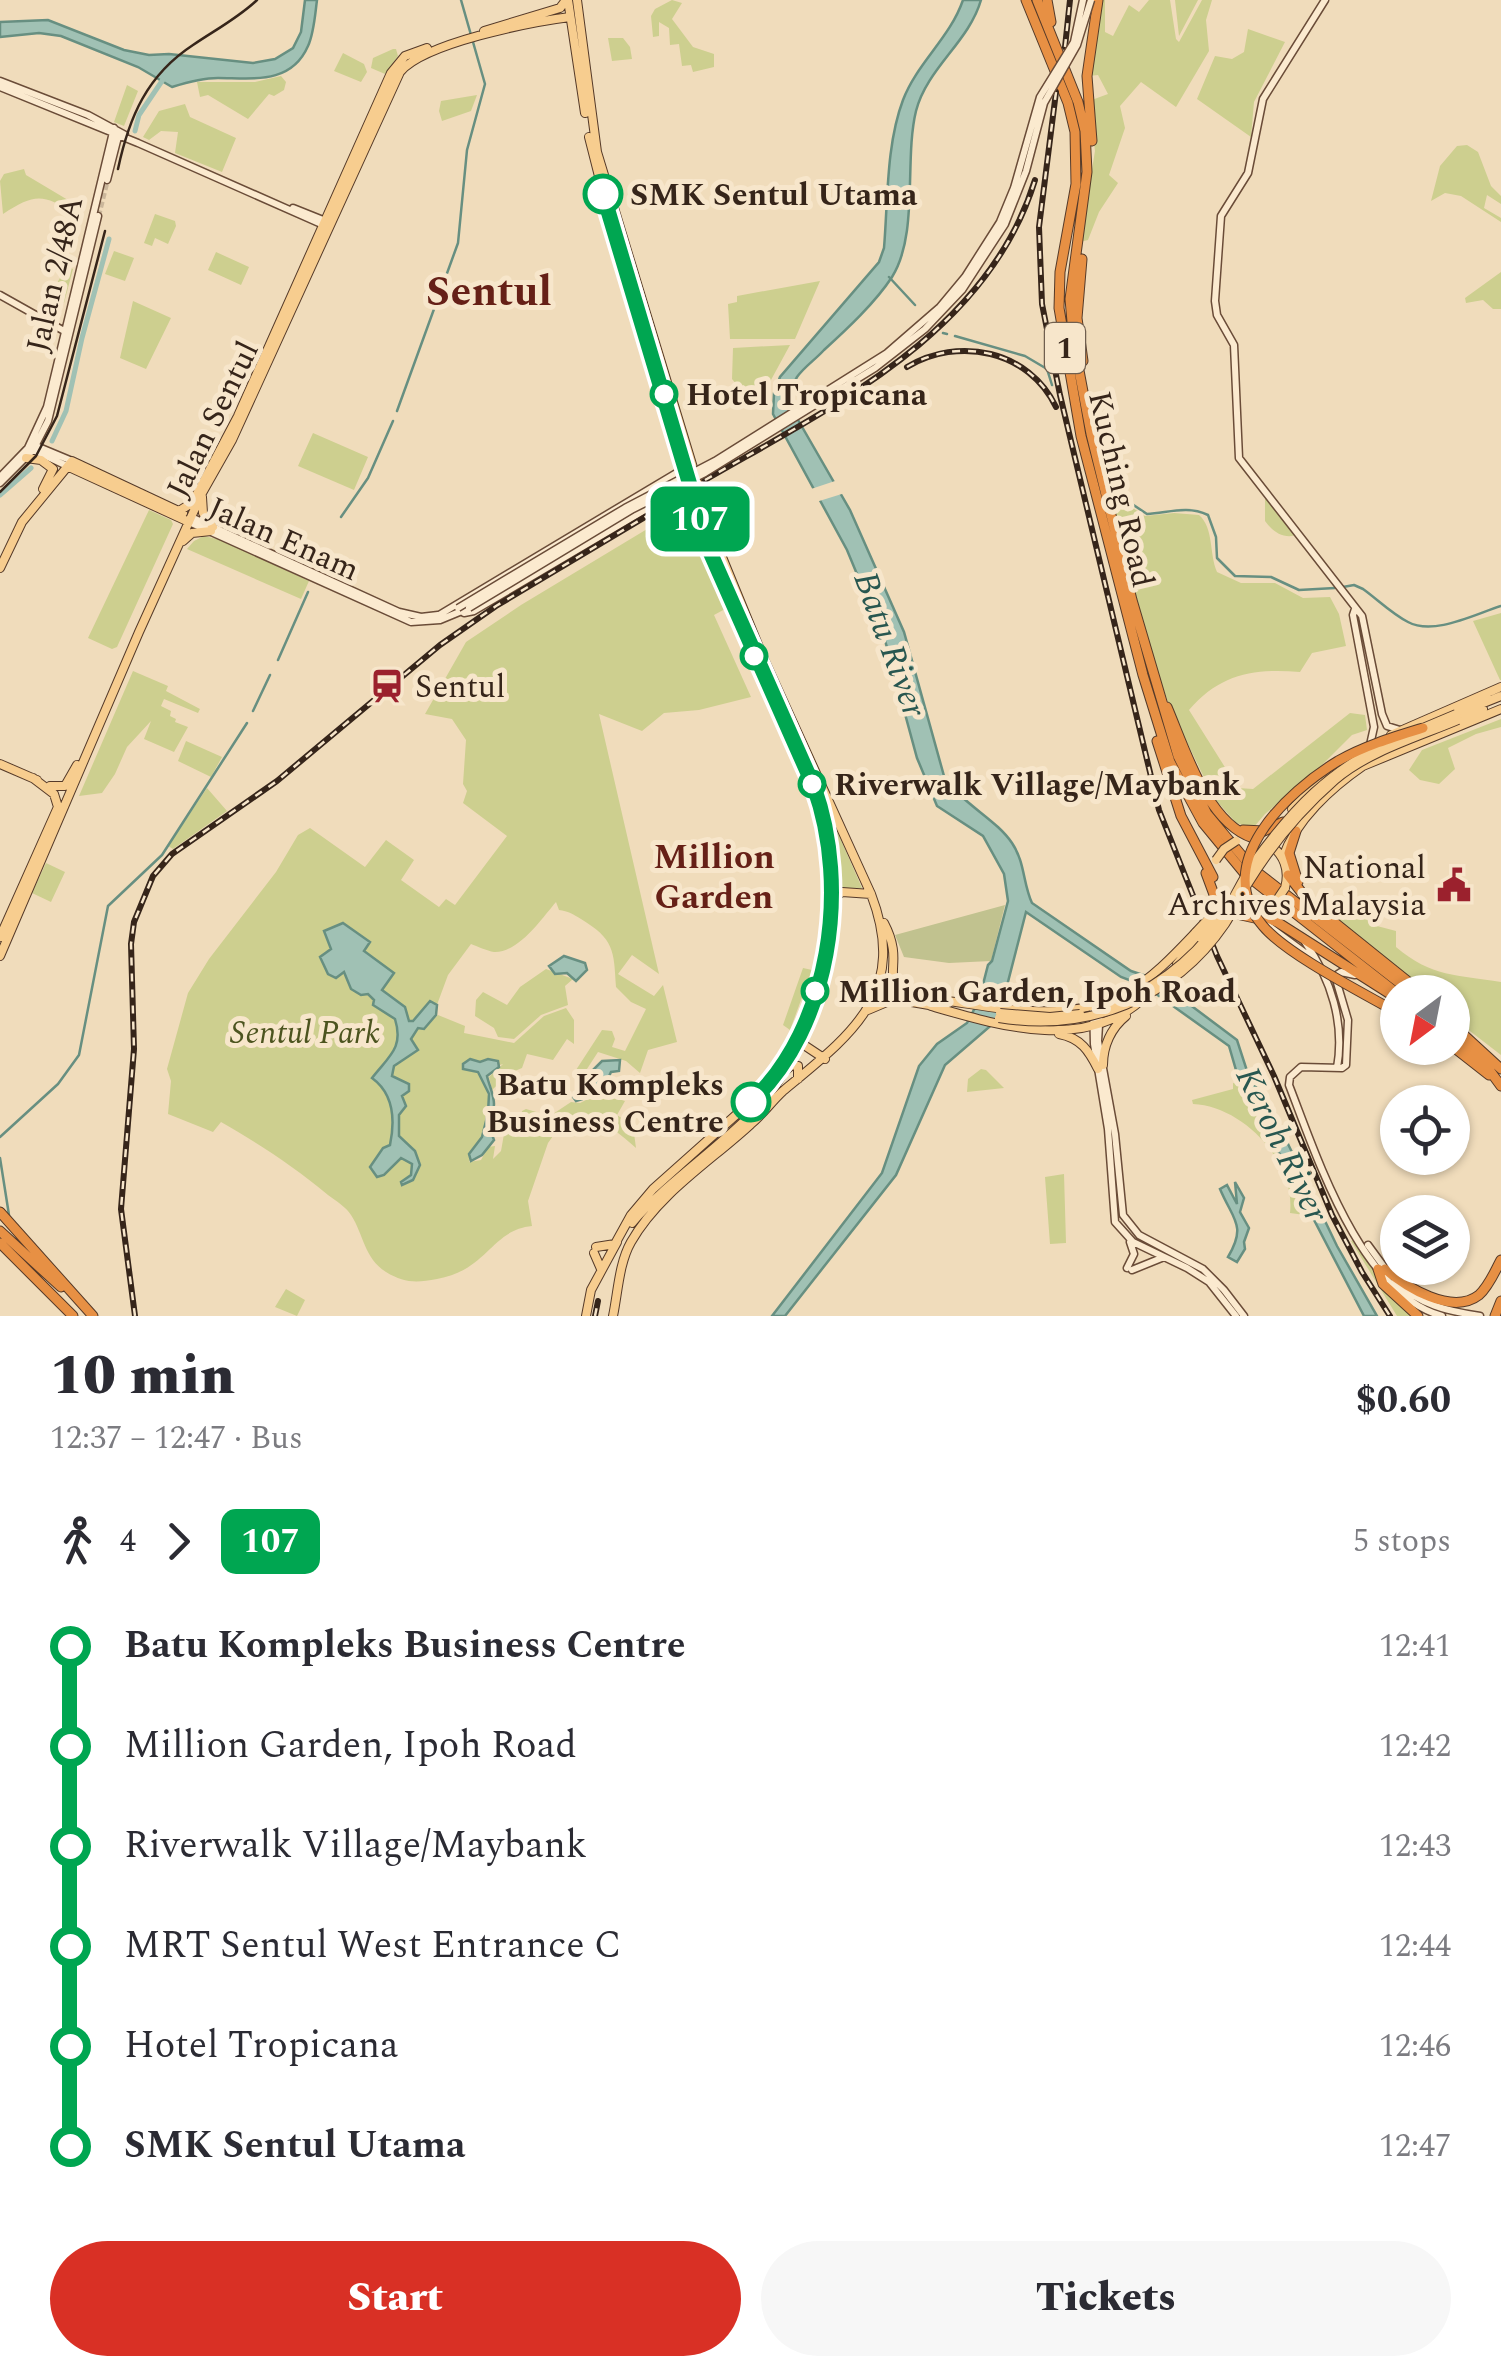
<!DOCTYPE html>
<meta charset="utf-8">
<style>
:root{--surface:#fff;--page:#f7f7f7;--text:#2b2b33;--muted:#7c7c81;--accent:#d93025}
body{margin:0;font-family:Spectral,serif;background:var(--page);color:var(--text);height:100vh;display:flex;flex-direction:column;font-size:38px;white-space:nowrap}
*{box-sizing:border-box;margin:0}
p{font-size:32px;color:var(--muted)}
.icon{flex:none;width:55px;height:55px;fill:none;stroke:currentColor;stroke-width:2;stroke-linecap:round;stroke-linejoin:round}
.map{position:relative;height:1316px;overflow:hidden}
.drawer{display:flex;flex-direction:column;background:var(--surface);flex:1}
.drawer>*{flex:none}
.badge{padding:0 20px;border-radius:15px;font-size:35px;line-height:65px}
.needle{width:65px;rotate:212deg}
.controls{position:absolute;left:1380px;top:975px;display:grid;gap:20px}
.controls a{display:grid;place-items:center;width:90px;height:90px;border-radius:50%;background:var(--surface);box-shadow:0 2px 8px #0004;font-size:50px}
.map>.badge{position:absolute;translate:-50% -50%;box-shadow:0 0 0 5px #fff}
.legs{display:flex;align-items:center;gap:15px;height:110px;padding:0 50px;font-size:32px}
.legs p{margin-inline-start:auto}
.summary{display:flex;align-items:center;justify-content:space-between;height:170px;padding:0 50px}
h1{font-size:55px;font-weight:800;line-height:75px}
.primary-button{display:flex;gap:20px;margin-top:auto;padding:20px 50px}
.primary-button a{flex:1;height:115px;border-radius:60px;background:var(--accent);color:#fff;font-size:40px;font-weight:800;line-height:115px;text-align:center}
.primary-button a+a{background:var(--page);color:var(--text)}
ul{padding:0 50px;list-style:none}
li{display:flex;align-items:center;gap:35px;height:100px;font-size:38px}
li i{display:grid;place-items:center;width:15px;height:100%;margin:0 12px;background:currentColor}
li i::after{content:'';width:25px;height:25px;margin:-12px;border:8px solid;border-radius:50%;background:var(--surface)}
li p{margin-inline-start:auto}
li:first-child i{background:linear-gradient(#0000 50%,currentColor 0)}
li:last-child i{background:linear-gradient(currentColor 50%,#0000 0)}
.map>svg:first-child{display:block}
.green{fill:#cdcf8f}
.cemetery{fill:#c1c28f}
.water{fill:#a0c1b4;stroke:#678f81;stroke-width:2.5}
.pier{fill:#f0dcbb}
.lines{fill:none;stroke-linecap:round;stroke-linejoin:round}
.stream{stroke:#678f81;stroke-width:2.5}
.canal{stroke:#a0c1b4;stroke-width:5}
.secondary-tunnel{stroke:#cbb79b;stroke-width:6;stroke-dasharray:6 3;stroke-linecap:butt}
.secondary-casing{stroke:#6a4c38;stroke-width:9}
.primary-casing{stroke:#553a29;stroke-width:10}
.highway-casing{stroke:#553a29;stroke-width:11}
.secondary{stroke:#fbeacf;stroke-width:6}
.primary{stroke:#f7cd8f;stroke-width:8}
.highway{stroke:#e79044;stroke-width:9}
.tram{stroke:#36251a;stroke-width:2.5}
.rail-casing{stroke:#36251a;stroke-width:6}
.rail{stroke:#f7e6cb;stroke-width:2.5;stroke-dasharray:8;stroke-linecap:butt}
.secondary-bridge-casing{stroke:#6a4c38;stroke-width:9;stroke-linecap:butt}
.primary-bridge-casing{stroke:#553a29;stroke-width:10;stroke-linecap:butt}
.highway-bridge-casing{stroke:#553a29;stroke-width:11;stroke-linecap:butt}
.secondary-bridge{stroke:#fbeacf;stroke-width:6}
.primary-bridge{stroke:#f7cd8f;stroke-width:8}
.highway-bridge{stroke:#e79044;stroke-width:9}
.line-1-casing{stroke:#fff;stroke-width:22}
.line-1{stroke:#00a651;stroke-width:15}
.stop-1-dot{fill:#fff;stroke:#00a651;stroke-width:5}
.labels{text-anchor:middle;stroke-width:10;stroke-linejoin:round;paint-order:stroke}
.shield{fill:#f7e6cb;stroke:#705f4f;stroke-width:2.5}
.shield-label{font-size:30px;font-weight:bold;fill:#36251a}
.stop-label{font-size:32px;font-weight:bold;fill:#36251a;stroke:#f7e6cb;text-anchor:start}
.street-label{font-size:32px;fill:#36251a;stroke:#f7e6cb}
.poi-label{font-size:32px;fill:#36251a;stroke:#f7e6cb;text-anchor:start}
.park-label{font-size:32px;font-style:italic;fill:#4c541f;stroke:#f7e6cb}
.water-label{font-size:35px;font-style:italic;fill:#285750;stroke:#f7e6cb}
.neighbourhood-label{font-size:35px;font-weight:bold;fill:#662017;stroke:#f7e6cb}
.district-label{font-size:42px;font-weight:bold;fill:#662017;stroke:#f7e6cb}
</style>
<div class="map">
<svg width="1501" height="1316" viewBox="0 0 1501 1316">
<rect width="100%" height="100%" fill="#f0dcbb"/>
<path class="green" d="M672 0 682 3 672 19 693 47 714 54V67L693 72 691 65 682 66 679 44 670 45 669 28 659 22V36L653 37 651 16 655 9Z
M1100 0H1105V32L1113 36 1129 5 1139 12 1149 0H1170L1176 39 1179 42 1202 0H1212L1206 20 1209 51 1176 107 1141 82 1120 106 1125 128 1109 175 1118 183 1099 212 1088 240 1080 242 1095 151 1089 101 1108 94 1098 75 1089 76Z
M1175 0H1198L1179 36Z
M1248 29 1285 42 1254 102 1251 137 1197 99 1215 56 1232 59 1244 52Z
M608 38H623L630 47 632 59 612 61Z
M393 49H396L398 56 385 74 371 68 373 58Z
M343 53 364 64 367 72 361 82 334 71Z
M281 76 286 82 284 90 274 96 269 94 248 119 208 95 200 97 197 82H255Z
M127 85 138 91 124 126 114 122Z
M477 95 471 111 442 121 439 111 441 101Z
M185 104 190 117 236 138 222 172 175 153 178 132 161 131 149 140 143 137 159 111Z
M1467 145 1478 152 1491 186 1501 196V204L1487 195 1484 208 1501 218V222L1461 196 1445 193 1431 201 1440 166 1457 146Z
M24 169 26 175 78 206 74 213C43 194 35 193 3 214L0 181 4 174Z
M155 214 175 221 176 226 168 244 155 238 152 246 144 243Z
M114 251 134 258 125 281 105 274Z
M216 252 249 267 241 285 208 270Z
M67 266 73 269 64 303 50 295Z
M1501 272V309H1493L1483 300 1466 303 1465 298Z
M820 281 795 339H730L728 304 737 302V296Z
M133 301 171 318 146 369 120 358Z
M790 345 765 391 743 392 732 379 733 348Z
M313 433 368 457 354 490 298 466Z
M1107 491 1145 516 1174 513 1199 515C1214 528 1209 553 1217 572L1241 583H1275L1303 598 1330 597 1339 614 1346 646 1312 653 1300 672C1254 668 1220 674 1189 710L1238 788 1253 789 1350 713 1365 715 1367 730 1352 735 1313 774 1265 814 1253 828 1236 823 1214 798 1169 705 1142 627Z
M1265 497 1297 535C1283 539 1273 532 1265 521Z
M687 505 705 562 727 608 714 615 751 697 699 710 664 713 642 731 599 714 659 974 632 955 618 974 654 996 663 985 677 1042 648 1050 640 1073 626 1061 598 1052 585 1072 576 1070 602 1030 612 1031 615 1039 612 1047 625 1051 646 1009 631 1002 616 987C614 950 614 939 581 919 573 914 568 911 559 910L556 902C542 918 519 953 494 952 487 951 477 946 471 944L448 975 431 1021 438 1015 465 1026 464 1033 514 1043 544 1016 566 1008 574 1020V1044L567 1039 553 1060 527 1054 522 1068 510 1073 492 1090 489 1077 503 1064 482 1071C495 1113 489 1126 469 1162L481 1160 488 1147 495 1146 493 1159 501 1151 504 1134 520 1133 522 1111 526 1109 550 1116 571 1102 580 1103 592 1097 597 1088 611 1086 609 1096 625 1101 617 1115 633 1126 636 1148C614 1128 596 1115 565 1119L548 1143 528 1201 532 1226C491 1230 488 1270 437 1279 416 1283 404 1283 386 1272 364 1258 364 1235 351 1215 346 1207 336 1201 328 1195 292 1165 261 1145 221 1122L213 1132 168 1114 171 1081 167 1069 188 993 209 959 276 872 298 835 310 828 365 867 386 840 414 860 401 880 439 907 446 899 455 905 507 836 463 803 467 791 463 784 466 740 452 719 425 714 466 642 521 605Z
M149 510 171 520 173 524 117 647 112 649 88 638Z
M204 536 221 540 309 581 301 599 187 549 194 541Z
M1501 613V680H1500L1473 621Z
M133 671 168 686 166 691 200 709 198 713 164 699 161 706 171 711 170 716 176 719 175 722 188 727 174 752 144 739 151 721 127 747 115 774 102 793 79 796Z
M1501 719V727L1476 734 1448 748 1455 769 1439 784 1420 780 1409 770 1422 750Z
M186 741 222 757 211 777 178 761Z
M207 788 227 811 173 849 168 846Z
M837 831 862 888 834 892 830 833Z
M46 863 65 872 51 902 32 893Z
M1342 896 1377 926 1396 931V947C1431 977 1458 975 1501 982V1055L1453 1018 1452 992H1423L1323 910Z
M803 968 812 970 790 1030 783 1025Z
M546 969 573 979 565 986 568 1005 541 1015 514 1039 498 1037 494 1028 475 1016 476 1000 483 992 507 1005 520 987Z
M981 1069 986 1070 1004 1088 967 1092 968 1079Z
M1233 1083 1241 1084 1265 1124 1305 1215 1290 1213C1296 1162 1243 1106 1193 1104L1192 1100 1233 1089Z
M1064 1174 1066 1243 1050 1244 1045 1177Z
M1356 1238 1384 1290 1415 1316H1397L1351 1241Z
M286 1289 305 1300 297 1316 275 1307Z"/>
<path class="cemetery" d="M1005 905 991 961 949 963 904 957 895 935Z"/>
<path class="water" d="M305 0H317C315 15 314 33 308 46 291 85 252 78 218 78 202 78 188 82 172 87L138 67 61 36 39 33 0 37V22L48 20 124 50 149 55 169 54 253 63 275 59 293 48 301 32Z
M963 0H981C969 42 927 68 916 111 904 160 919 234 892 277 875 303 847 329 824 350 816 359 804 367 797 377 791 386 790 396 790 406L850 510 904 632 944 776C963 805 996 819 1012 843 1025 862 1023 884 1032 903L1131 971 1152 978 1173 992 1237 1040 1248 1074 1277 1121 1337 1246 1377 1316H1364L1236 1070 1229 1046 1145 986 1121 977 1026 912 1002 1005 995 1022 945 1065 896 1175 785 1316H772L882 1173 919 1066 937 1044 967 1023 979 1000 988 965 992 961 1008 901 1004 874 983 836 937 806 917 758 886 644 847 550 773 414 774 393 780 377 879 262 884 248C888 201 886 145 903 100 917 63 950 38 963 0Z
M343 923 370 942 364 951 394 973 382 990 405 1007 409 1021H413L430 1001 437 1005 436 1015 424 1029 418 1028 411 1039 418 1050 394 1066 392 1076 409 1084V1091L402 1096 406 1106 399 1115V1136L415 1151 420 1165 413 1180 402 1185 401 1182 411 1175 412 1164 401 1158 384 1175 377 1177 370 1167 383 1148 390 1145C395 1121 394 1094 372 1078 389 1056 404 1048 395 1019L373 1005 374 1000 368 994 361 995 351 989 344 972 336 978 328 974 320 957 331 949 324 931Z
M564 956 585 963 587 970 576 981 567 973 555 974 549 966Z
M470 1059 480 1062 488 1059 498 1061 499 1067 487 1076C489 1085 494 1095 494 1104 494 1119 487 1125 494 1140L482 1155 471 1161 469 1154 482 1137 488 1113 489 1094 478 1072 463 1069V1064Z
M620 1060 619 1071 611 1072 606 1083 596 1086 589 1097 576 1101 573 1097 579 1087 589 1081 593 1070 602 1061Z
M1235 1182 1244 1198 1240 1212 1249 1228 1244 1242 1245 1249 1237 1262 1228 1257C1247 1225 1233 1220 1220 1189L1227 1185 1237 1204Z"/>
<path class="pier" d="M838 480 845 493 816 502 808 490Z"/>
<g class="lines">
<path class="stream" d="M889 277 915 305
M943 333 947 334
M955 336 1025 356 1047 369 1052 385
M397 411 458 243 467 150 485 84 461 0
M1114 492 1147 514C1168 513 1187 505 1208 515L1216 537 1217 558 1235 576 1271 577 1299 590 1335 588
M341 517 368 478 393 421
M1343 587 1354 585 1363 589C1377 599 1392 614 1408 622 1434 636 1475 614 1501 606
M278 660 308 592
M253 711 270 675
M0 1137 58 1084 79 1055 108 906 162 855 247 723
M0 1158 9 1215"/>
<path class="canal" d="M135 131 139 115 164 78
M52 441 66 411 82 338 109 239
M0 495 31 468"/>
<path class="secondary-tunnel" d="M98 216 107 180"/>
<g class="secondary-casing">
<path id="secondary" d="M1325 0 1263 99 1248 173 1221 216 1215 301 1217 315 1234 345 1239 458 1362 616 1382 714 1387 726 1400 730
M0 81 88 115 125 135
M0 87 138 143 328 227
M107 180 119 133
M293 208 328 222
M0 295 66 332
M36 446 72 461
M29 448 67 466
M0 477 28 448 47 407 114 128
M0 483 33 450 48 421 98 216
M191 517 399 612 421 617 438 615
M189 522 411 622 440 620 469 608
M1355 609 1353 615 1374 727 1370 745
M464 613 474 611 687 485
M439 615 678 472 688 469
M1262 921 1312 958
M1305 942C1331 979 1345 1023 1337 1068
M1355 975 1341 972 1335 976 1348 1020 1346 1065 1342 1068 1301 1067 1290 1077 1289 1085C1317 1157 1360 1293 1442 1316
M1093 1004 1094 1044 1108 1129 1115 1222 1133 1242 1187 1268 1209 1282 1236 1316
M1100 1009 1098 1041 1115 1134 1123 1215 1139 1235 1203 1269 1224 1290 1244 1316
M1368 1245 1387 1271
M1127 1268 1134 1254 1130 1242
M1132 1270 1164 1257
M1395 1281C1420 1305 1447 1311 1480 1316"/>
</g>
<g class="primary-casing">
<path id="primary" d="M568 0 585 113
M577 0 597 152 715 540 763 657 871 894C909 993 852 1034 783 1091 772 1101 763 1114 751 1124 711 1161 659 1193 631 1242 619 1263 618 1292 613 1316
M484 31 560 8 566 0
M589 137 604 196
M26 458 41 460 53 469 43 489
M69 467 189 522
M202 497 203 513 213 527
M179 511 192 503 238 416 391 73 405 56 427 48
M183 541 192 533 211 531
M0 568 22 522 72 461 183 513
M1456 714 1501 696
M1458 720 1483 709
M1391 735 1501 687
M0 764 37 780
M50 786H65L77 765
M1292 809 1313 787 1349 759
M1269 844C1284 854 1290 870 1285 888
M1283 857C1296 820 1331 788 1363 766L1501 709
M830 901 842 892 871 894
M884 923C912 976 860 982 944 1001
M0 937 58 807 54 794 33 778
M0 956 139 632 202 493 232 440 400 72C424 43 531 22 570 17
M1177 964 1199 937
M941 1000C1001 1008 1069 1024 1126 993 1152 979 1176 953 1196 932
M931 1006C1000 1026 1087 1053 1146 996
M868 1010 894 999 935 1006
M1059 1034C1081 1038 1089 1051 1098 1069
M795 1039 825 1059
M1103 1065C1103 1046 1111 1028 1126 1016
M785 1071 792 1065 798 1066V1079
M632 1223C674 1172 761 1123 786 1067
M615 1244 631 1215 653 1189 755 1098 781 1068 808 1012 825 960 830 901 829 865 816 794 710 552 625 261
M596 1247 615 1244
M594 1253 601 1269
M586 1316 591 1290 617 1242"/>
</g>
<g class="highway-casing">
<path id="highway" d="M1026 0 1068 103 1075 132 1076 184 1060 272 1059 308 1081 436 1143 675 1170 762 1203 823 1245 874 1398 994
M1037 0 1078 102 1085 131 1087 172 1070 299 1074 344 1091 434 1132 600 1178 756 1207 814 1253 869 1411 992
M1047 0 1051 22
M1092 141 1087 76 1098 0
M1082 259 1077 318 1083 361
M1167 707C1185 749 1207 823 1253 838
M1157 741 1181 816 1213 877
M1243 830 1264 831 1283 822
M1296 831 1289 853 1298 882
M1206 873 1216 900 1214 913
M1288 875 1309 902 1421 992
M1253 912 1277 922 1398 999
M1232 913 1259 919
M1452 1024 1501 1069
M1452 1035 1482 1060 1501 1086
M1452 1046 1489 1075
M0 1212 93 1316
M0 1231 61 1287
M0 1243 73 1316
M1378 1269 1383 1284 1418 1316
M1385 1269C1406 1287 1452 1316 1479 1295 1489 1286 1495 1271 1501 1260
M1495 1316 1501 1301"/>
</g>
<use href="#secondary" class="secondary"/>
<use href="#primary" class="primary"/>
<use href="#highway" class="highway"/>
<path class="tram" d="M118 169C129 117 147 75 193 45 215 30 238 18 257 0
M0 492 36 456 57 416 105 231"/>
<g class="rail-casing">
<path id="rail" d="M1065 47 1070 0
M1056 92 1039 227 1042 304 1060 395 1159 810 1217 956 1274 1076 1332 1215 1362 1272 1390 1316
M907 367C958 336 1029 350 1056 407
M705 480C833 406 988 333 1035 180
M135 1316 121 1209 134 1049 131 944 134 922 153 876 172 854 277 781 440 645 496 606 687 492
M595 1316 598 1301"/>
</g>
<use href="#rail" class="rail"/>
<g class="secondary-bridge-casing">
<path id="secondary-bridge" d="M458 608 625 508 715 461 887 353 940 307 965 277 1000 222 1014 188 1040 97 1074 42 1083 0
M469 608 633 509 705 473 875 368 925 329 962 290 1005 224 1026 171 1044 103 1077 45 1091 0"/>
</g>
<g class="primary-bridge-casing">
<path id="primary-bridge" d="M1418 730 1456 714
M1216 860 1224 849 1236 841
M1266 909 1277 900 1285 888
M1196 932 1211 916
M1199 937 1213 921
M1103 1008C1149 993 1192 962 1219 922 1232 903 1241 881 1254 862 1293 809 1330 769 1391 742
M1000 1013 1050 1017 1080 1014
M999 1018C1087 1033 1174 999 1225 924 1233 912 1239 898 1247 885 1270 847 1302 809 1335 780 1369 751 1418 737 1458 720"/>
</g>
<g class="highway-bridge-casing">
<path id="highway-bridge" d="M1398 1013C1363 993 1286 954 1263 926 1210 863 1287 792 1338 761 1364 746 1394 737 1423 728"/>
</g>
<use href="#secondary-bridge" class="secondary-bridge"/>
<use href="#primary-bridge" class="primary-bridge"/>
<use href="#highway-bridge" class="highway-bridge"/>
</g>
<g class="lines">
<g class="line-1-casing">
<path id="line-1" d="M603 194 710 552 814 787C850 887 831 1027 751 1102"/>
</g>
<use href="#line-1" class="line-1"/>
</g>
<defs>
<g id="station-bare" transform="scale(2.7)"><path d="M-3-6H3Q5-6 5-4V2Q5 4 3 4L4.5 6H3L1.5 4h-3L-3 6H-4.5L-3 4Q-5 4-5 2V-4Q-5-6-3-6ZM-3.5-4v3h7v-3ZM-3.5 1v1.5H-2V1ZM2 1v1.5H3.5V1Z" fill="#9b212d" stroke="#f7e6cb" stroke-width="2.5" paint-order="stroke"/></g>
<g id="civic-bare" transform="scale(2.7)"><path d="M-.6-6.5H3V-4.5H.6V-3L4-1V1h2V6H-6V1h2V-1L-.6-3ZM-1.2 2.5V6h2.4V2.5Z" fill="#9b212d" stroke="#f7e6cb" stroke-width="2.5" paint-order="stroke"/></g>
</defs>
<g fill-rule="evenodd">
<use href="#station-bare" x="387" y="686"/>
<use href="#civic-bare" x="1454" y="885"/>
</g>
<g class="stop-1-dot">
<circle cx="603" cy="194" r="18"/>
<circle cx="664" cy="394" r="12"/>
<circle cx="754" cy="656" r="12"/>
<circle cx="812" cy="784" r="12"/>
<circle cx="815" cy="991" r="12"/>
<circle cx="751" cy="1102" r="18"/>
</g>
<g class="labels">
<rect class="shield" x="1045" y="323" width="40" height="50" rx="8"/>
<g class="shield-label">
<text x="1065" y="358">1</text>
</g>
<g class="stop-label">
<text x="630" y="205">SMK Sentul Utama</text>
<text x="686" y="405">Hotel Tropicana</text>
<text x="834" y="795">Riverwalk Village/Maybank</text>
<text x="838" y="1002">Million Garden, Ipoh Road</text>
<text x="724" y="1095" text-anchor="end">Batu Kompleks<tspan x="724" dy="37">Business Centre</tspan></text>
</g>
<g class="street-label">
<text transform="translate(54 274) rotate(-77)" y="11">Jalan 2/48A</text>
<text transform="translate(212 419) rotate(-64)" y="11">Jalan Sentul</text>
<text transform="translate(1122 489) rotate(77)" y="11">Kuching Road</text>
<text transform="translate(284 538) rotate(24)" y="11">Jalan Enam</text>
</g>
<g class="poi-label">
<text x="415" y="697">Sentul</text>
<text x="1426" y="878" text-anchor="end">National<tspan x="1426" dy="37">Archives Malaysia</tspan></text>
</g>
<g class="park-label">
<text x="305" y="1043">Sentul Park</text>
</g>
<g class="water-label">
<text transform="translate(891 644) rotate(70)" y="12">Batu River</text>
<text transform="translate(1283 1144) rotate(64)" y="12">Keroh River</text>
</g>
<g class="neighbourhood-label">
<text x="714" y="868">Million<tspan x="714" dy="40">Garden</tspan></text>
</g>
<g class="district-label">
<text x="489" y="305">Sentul</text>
</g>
</g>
</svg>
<div class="controls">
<a><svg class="needle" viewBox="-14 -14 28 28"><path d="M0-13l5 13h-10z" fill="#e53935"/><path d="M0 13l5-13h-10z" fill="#7c7c81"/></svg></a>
<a><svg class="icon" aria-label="locate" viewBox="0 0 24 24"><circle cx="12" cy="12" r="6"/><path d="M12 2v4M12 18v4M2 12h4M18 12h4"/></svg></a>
<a><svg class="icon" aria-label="layers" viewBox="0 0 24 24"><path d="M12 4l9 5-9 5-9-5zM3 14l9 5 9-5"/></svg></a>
</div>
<b class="badge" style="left:700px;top:519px;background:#00a651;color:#fff">107</b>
</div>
<section class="drawer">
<div class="summary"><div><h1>10 min</h1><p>12:37 – 12:47 · Bus</p></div><b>$0.60</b></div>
<div class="legs"><svg class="icon" aria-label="walk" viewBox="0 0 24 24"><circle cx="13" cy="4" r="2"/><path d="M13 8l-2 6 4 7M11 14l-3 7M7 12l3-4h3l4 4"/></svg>4<svg class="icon" aria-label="forward" viewBox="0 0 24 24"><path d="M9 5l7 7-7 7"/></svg><b class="badge" style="background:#00a651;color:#fff">107</b><p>5 stops</p></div>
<ul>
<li><i style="color:#00a651"></i><b>Batu Kompleks Business Centre</b><p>12:41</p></li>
<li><i style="color:#00a651"></i><span>Million Garden, Ipoh Road</span><p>12:42</p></li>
<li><i style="color:#00a651"></i><span>Riverwalk Village/Maybank</span><p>12:43</p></li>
<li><i style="color:#00a651"></i><span>MRT Sentul West Entrance C</span><p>12:44</p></li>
<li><i style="color:#00a651"></i><span>Hotel Tropicana</span><p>12:46</p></li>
<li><i style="color:#00a651"></i><b>SMK Sentul Utama</b><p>12:47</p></li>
</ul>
<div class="primary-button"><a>Start</a><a>Tickets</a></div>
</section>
